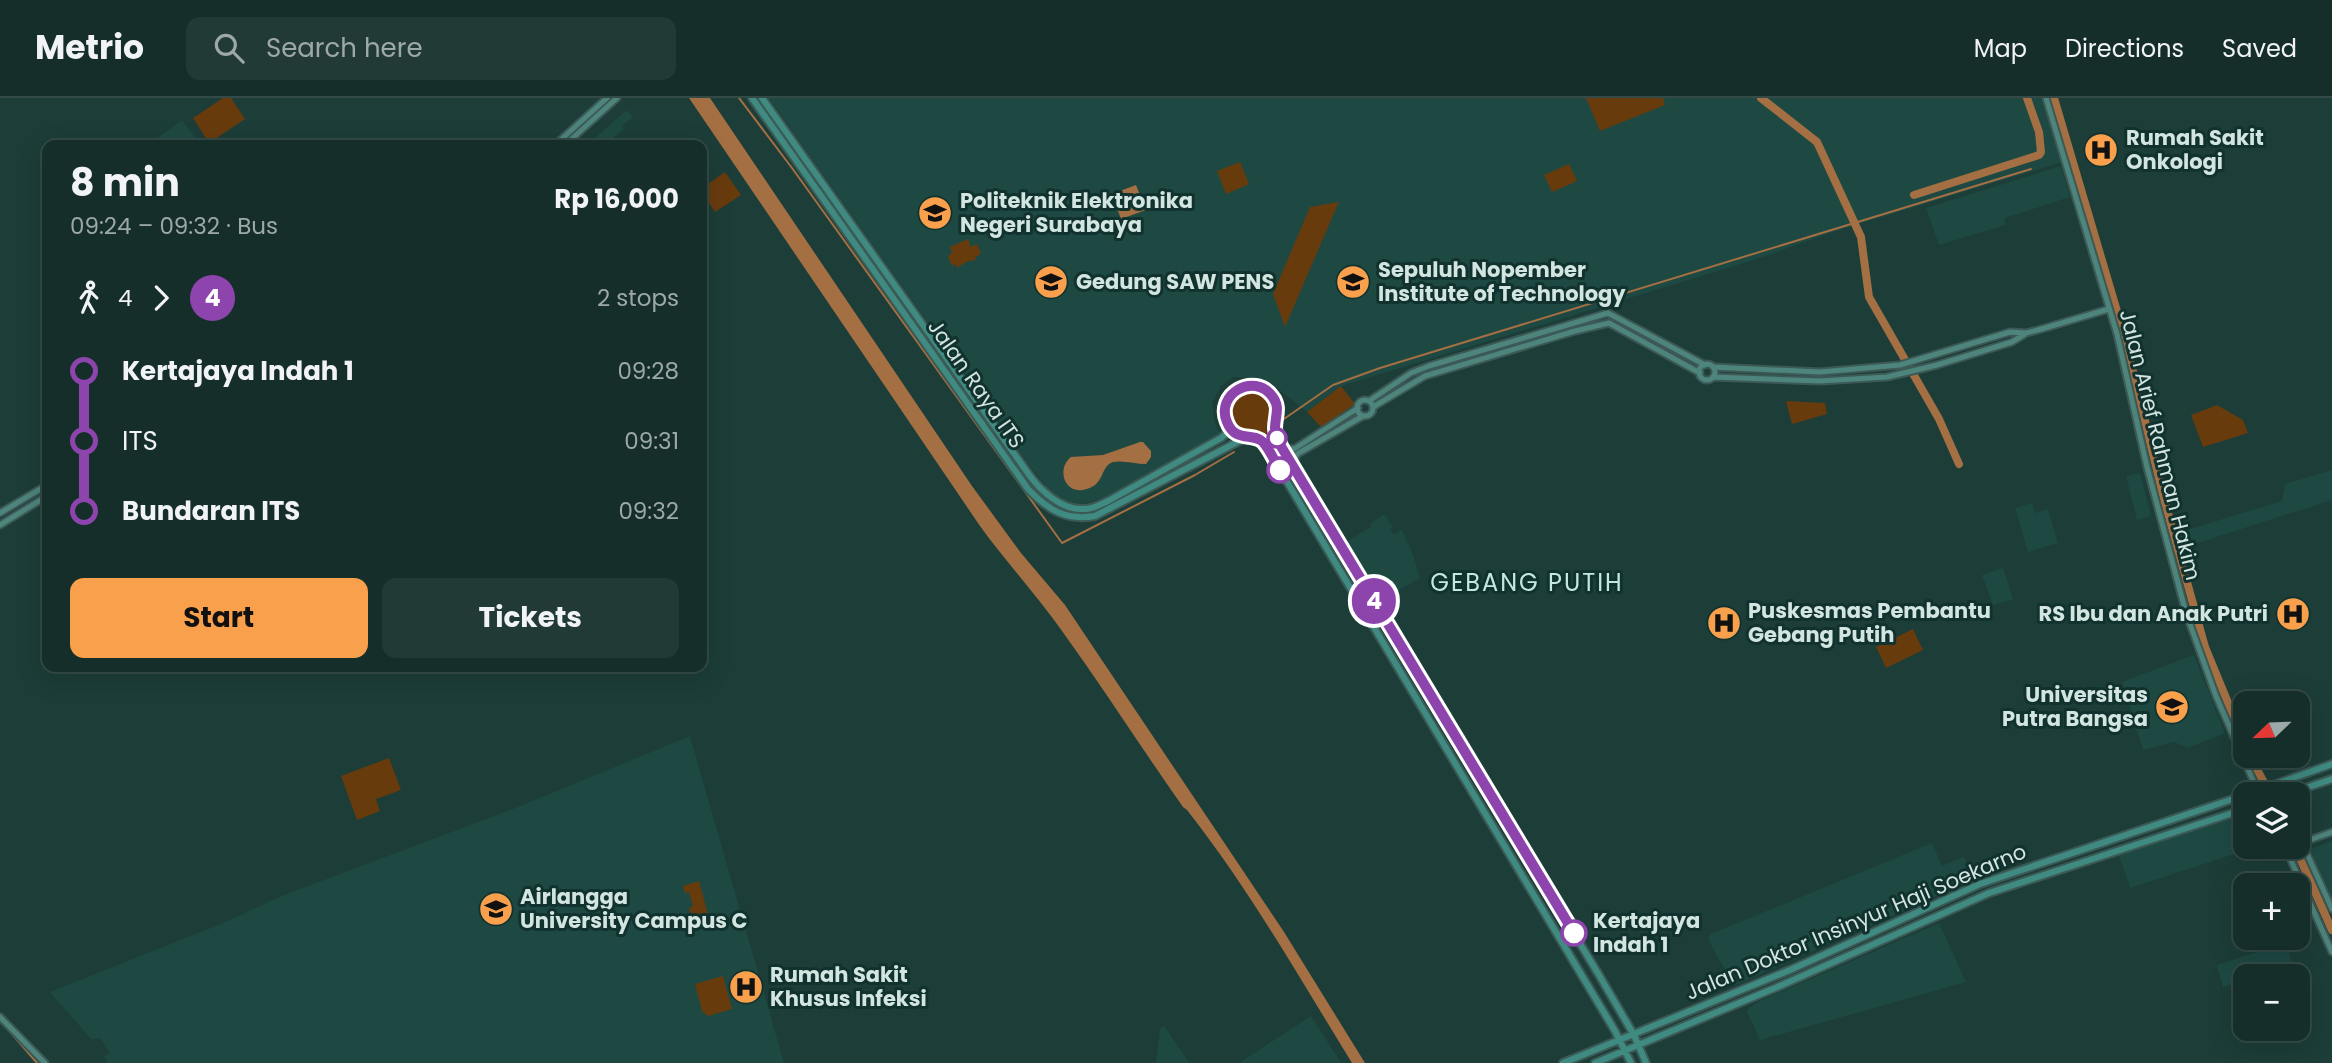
<!DOCTYPE html>
<meta charset="utf-8">
<style>
:root{--surface:#152e2a;--page:#223a36;--text:#f1f3f6;--muted:#9da8a8;--line:#344a47;--accent:#f9a04d}
body{margin:0;font-family:Poppins,sans-serif;background:var(--page);color:var(--text);height:100vh;display:flex;flex-direction:column;font-size:26px;white-space:nowrap}
*{box-sizing:border-box;margin:0}
p{font-size:23px;color:var(--muted)}
.icon{flex:none;width:38px;height:38px;fill:none;stroke:currentColor;stroke-width:2;stroke-linecap:round;stroke-linejoin:round}
.map{position:relative;flex:1;overflow:hidden}
.side{position:absolute;left:42px;top:42px;width:665px;height:532px;display:flex;flex-direction:column;background:var(--surface);border-radius:14px;box-shadow:0 7px 28px #0002,0 0 0 2px var(--line)}
.side>*{flex:none}
.badge{padding:0 14px;border-radius:23px;font-size:24px;line-height:46px}
.needle{width:46px;rotate:247deg}
.controls{position:absolute;left:2233px;top:593px;display:grid;gap:14px}
.controls a{display:grid;place-items:center;width:77px;height:77px;border-radius:14px;background:var(--surface);box-shadow:0 7px 28px #0002,0 0 0 2px var(--line);font-size:35px}
.map>.badge{position:absolute;translate:-50% -50%;box-shadow:0 0 0 4px #fff}
.legs{display:flex;align-items:center;gap:10px;height:77px;padding:0 28px;font-size:23px}
.legs p{margin-inline-start:auto}
.overview{display:flex;align-items:center;justify-content:space-between;height:119px;padding:0 28px}
h1{font-size:38px;font-weight:700;line-height:52px}
.cta{display:flex;gap:14px;margin-top:auto;padding:14px 28px}
.cta a{flex:1;height:80px;border-radius:14px;background:var(--accent);color:#111;font-size:28px;font-weight:700;line-height:80px;text-align:center}
.cta a+a{background:var(--page);color:var(--text)}
ul{padding:0 28px;list-style:none}
li{display:flex;align-items:center;gap:24px;height:70px;font-size:26px}
li i{display:grid;place-items:center;width:10px;height:100%;margin:0 9px;background:currentColor}
li i::after{content:'';width:18px;height:18px;margin:-9px;border:5px solid;border-radius:50%;background:var(--surface)}
li p{margin-inline-start:auto}
li:first-child i{background:linear-gradient(#0000 50%,currentColor 0)}
li:last-child i{background:linear-gradient(currentColor 50%,#0000 0)}
header{display:flex;align-items:center;gap:42px;box-sizing:border-box;height:98px;padding:0 35px;background:var(--surface);border-bottom:2px solid var(--line)}
header strong{font-size:33px}
nav{display:flex;gap:38px;margin-inline-start:auto;font-size:24px}
.search{width:490px;height:63px;background:var(--page);display:flex;align-items:center;gap:18px;box-sizing:border-box;padding:0 24px;border-radius:14px;color:var(--muted);font-size:26px}
.map>svg:first-child{display:block}
.built{fill:#1e4943}
.green{fill:#683b0d}
.water{fill:#a46f42}
.lines{fill:none;stroke-linecap:round;stroke-linejoin:round}
.stream{stroke:#a46f42;stroke-width:2}
.river{stroke:#a46f42;stroke-width:8}
.secondary-casing{stroke:#3c5955;stroke-width:9}
.primary-casing{stroke:#3c5955;stroke-width:10}
.secondary{stroke:#4d847c;stroke-width:5}
.primary{stroke:#3f8a81;stroke-width:6}
.line-1-casing{stroke:#fff;stroke-width:16}
.line-1{stroke:#8e44ad;stroke-width:10}
.stop-1-dot{fill:#fff;stroke:#8e44ad;stroke-width:3.5}
.labels{text-anchor:middle;stroke-width:6;stroke-linejoin:round;paint-order:stroke}
.poi-label{font-size:21px;font-weight:bold;fill:#d2e5e1;stroke:#11322e;text-anchor:start}
.street-label{font-size:21px;fill:#d2e5e1;stroke:#11322e}
.stop-label{font-size:21px;font-weight:bold;fill:#d2e5e1;stroke:#11322e;text-anchor:start}
.quarter-label{font-size:24px;letter-spacing:2px;fill:#c3e8e2;stroke:#11322e}
</style>
<header>
<strong>Metrio</strong>
<div class="search"><svg class="icon" aria-label="search" viewBox="0 0 24 24"><circle cx="10" cy="10" r="6"/><path d="M15 15l6 6"/></svg>Search here</div>
<nav><a>Map</a><a>Directions</a><a>Saved</a></nav>
</header>
<div class="map">
<svg width="2332" height="965" viewBox="0 0 2332 965">
<rect width="100%" height="100%" fill="#1c3d38"/>
<path class="built" d="M769 0H2042L2062 64 1836 133 1757 161 1341 288 1307 314 1271 285 1260 280 1233 279 1220 289 1212 305 1214 323 1220 336 1106 400 1081 406 1064 402 1049 392 1027 364Z
M627 12 633 19 622 28 624 31 605 47H587Z
M182 22 201 47H148Z
M2061 68 2070 99 2005 120V127L1939 147 1926 110Z
M2332 372V402L2182 450 2177 435 2282 403 2285 386Z
M2140 375 2151 418 2137 422 2126 378Z
M2032 405 2035 415 2048 411 2058 445 2028 454 2015 410Z
M1384 416 1393 429 1390 432 1394 436 1402 432 1412 454 1420 480 1379 504 1343 446 1371 429 1370 426Z
M2003 470 2013 501 1993 507 1982 477Z
M2194 557 2225 635 2188 650 2174 644 2143 652 2122 584Z
M690 638 784 965H108L104 958 110 955 100 940 91 941 50 894 226 824 279 799 518 709Z
M2231 721 2243 753 2130 790 2119 757Z
M2332 743V800L2310 751Z
M1932 745 1942 768 1964 759 1973 782 1734 888 1710 845 1708 840 1711 836Z
M1939 825 1966 884 1760 942 1747 914 1749 910 1760 903Z
M2286 845 2294 871 2273 878H2245V883L2223 889 2217 867Z
M1311 918 1341 965H1239Z
M1162 929H1165L1189 965H1156L1160 931Z"/>
<path class="green" d="M223 0H231L245 21 209 45 193 20Z
M1586 0H1663L1665 7 1600 33Z
M1240 64 1249 86 1226 96 1217 73Z
M1569 66 1577 83 1552 94 1544 77Z
M725 74 741 97 715 114 702 94V90Z
M1339 104 1338 106 1285 229 1273 196 1310 109Z
M968 141 971 149 977 146 981 156 975 159 976 162 968 163 957 170 956 166 952 168 948 158 952 155 950 149Z
M1341 288 1355 306 1321 329 1307 314Z
M1250 293C1271 294 1278 313 1266 330L1280 358 1276 359 1261 335 1254 337 1239 334C1224 319 1228 298 1250 293Z
M1786 303 1825 305 1827 316 1792 326Z
M2217 307 2243 322 2248 335 2203 349 2191 317Z
M1913 531 1923 552 1886 570 1876 549Z
M389 660 401 692 376 701 380 713 357 722 341 678Z
M699 783 708 817 692 821 689 810 693 808 689 794 685 795 683 788Z
M723 878 732 911 708 918 702 913 695 886Z"/>
<path class="water" d="M689 0H710L972 388 1021 455 1065 507 1284 834 1365 965H1352C1299 879 1249 791 1187 712L1183 709C1142 651 1104 591 1062 533 1036 496 1006 464 980 428Z
M1136 87 1146 112 1121 121 1112 96Z
M1140 344H1143L1151 353V359L1146 366C1136 366 1123 362 1113 364 1099 369 1106 388 1083 392 1063 395 1057 370 1071 359L1103 357Z"/>
<g class="lines">
<path class="stream" d="M739 0 792 70 1062 445 1195 377 1234 354
M1281 323 1333 287 1380 270 2031 71
M6 929 37 965"/>
<path class="river" d="M1761 0 1817 44 1861 139 1869 199 1939 321 1959 366
M2054 0 2124 237 2164 401 2205 549 2245 646
M1914 97 2039 57 2041 54 2039 34 2027 0
M2250 658 2270 696
M2295 749 2332 832"/>
<g class="secondary-casing">
<path id="secondary" d="M2046 0 2117 236 2147 369 2186 515 2216 598 2259 696
M555 47 607 0
M565 47 617 0
M1699 274a8 8 0 1 1 16 0a8 8 0 1 1-16 0Z
M1713 269 1820 274 1900 267 2010 234 2026 235 2038 232 2109 211
M1713 279 1820 283 1887 279 1937 267 2012 244 2025 236
M1357 310a8 8 0 1 1 16 0a8 8 0 1 1-16 0Z
M1369 303 1411 275 1429 268 1608 215 1705 267
M1373 309 1425 278 1575 233 1609 225 1700 275
M1282 350 1294 351 1358 310
M1293 367 1297 356 1363 318
M0 415 47 387
M0 427 47 398
M2276 687 2280 696
M2298 736 2332 811
M2298 746 2332 734
M2285 749 2332 854
M0 919 45 965"/>
</g>
<g class="primary-casing">
<path id="primary" d="M752 0 1028 391C1048 412 1066 423 1095 418L1245 340
M762 0 1030 378C1041 393 1061 411 1081 411 1091 412 1099 407 1108 403L1221 340 1227 335 1226 325
M2248 696 2332 666
M2288 696 2332 681
M1563 965 1790 872 1980 786 2245 697
M1595 965 1775 890 1989 795 2245 711
M1631 965 1615 933 1274 362 1259 341C1254 340 1247 341 1242 339 1199 324 1244 261 1272 298 1281 309 1275 318 1275 330 1275 337 1279 344 1282 350L1599 877 1634 937 1646 965"/>
</g>
<use href="#secondary" class="secondary"/>
<use href="#primary" class="primary"/>
</g>
<g class="lines">
<g class="line-1-casing">
<path id="line-1" d="M1280 372C1275 364 1270 352 1263 344 1253 334 1235 345 1227 324 1215 296 1254 274 1272 298 1281 309 1275 318 1275 330 1275 337 1279 344 1282 350L1574 835"/>
</g>
<use href="#line-1" class="line-1"/>
</g>
<defs>
<g id="hospital-disc" transform="scale(1.75)"><circle r="9.5" fill="#f9a04d" stroke="#11322e"/><path d="M-5-5h3v3.5h4V-5h3V5h-3V1.5h-4V5h-3Z" fill="#111"/></g>
<g id="university-disc" transform="scale(1.75)"><circle r="9.5" fill="#f9a04d" stroke="#11322e"/><path d="M0-5L7-2L0 1L-7-2ZM-4 1L0 2.5L4 1V4Q0 6-4 4Z" fill="#111"/></g>
</defs>
<g fill-rule="evenodd">
<use href="#hospital-disc" x="2101" y="52"/>
<use href="#university-disc" x="935" y="115"/>
<use href="#university-disc" x="1051" y="184"/>
<use href="#university-disc" x="1353" y="184"/>
<use href="#hospital-disc" x="2293" y="516"/>
<use href="#hospital-disc" x="1724" y="525"/>
<use href="#university-disc" x="2172" y="609"/>
<use href="#university-disc" x="496" y="811"/>
<use href="#hospital-disc" x="746" y="889"/>
</g>
<g class="stop-1-dot">
<circle cx="1277" cy="340" r="9"/>
<circle cx="1280" cy="372" r="12"/>
<circle cx="1574" cy="835" r="12"/>
</g>
<g class="labels">
<g class="poi-label">
<text x="2126" y="47">Rumah Sakit<tspan x="2126" dy="24">Onkologi</tspan></text>
<text x="960" y="110">Politeknik Elektronika<tspan x="960" dy="24">Negeri Surabaya</tspan></text>
<text x="1378" y="179">Sepuluh Nopember<tspan x="1378" dy="24">Institute of Technology</tspan></text>
<text x="1076" y="191">Gedung SAW PENS</text>
<text x="1748" y="520">Puskesmas Pembantu<tspan x="1748" dy="24">Gebang Putih</tspan></text>
<text x="2268" y="523" text-anchor="end">RS Ibu dan Anak Putri</text>
<text x="2148" y="604" text-anchor="end">Universitas<tspan x="2148" dy="24">Putra Bangsa</tspan></text>
<text x="520" y="806">Airlangga<tspan x="520" dy="24">University Campus C</tspan></text>
<text x="770" y="884">Rumah Sakit<tspan x="770" dy="24">Khusus Infeksi</tspan></text>
</g>
<g class="street-label">
<text transform="translate(976 286) rotate(55)" y="7">Jalan Raya ITS</text>
<text transform="translate(2160 347) rotate(76)" y="7">Jalan Arief Rahman Hakim</text>
<text transform="translate(1856 824) rotate(-23)" y="7">Jalan Doktor Insinyur Haji Soekarno</text>
</g>
<g class="stop-label">
<text x="1593" y="830">Kertajaya<tspan x="1593" dy="24">Indah 1</tspan></text>
</g>
<g class="quarter-label">
<text x="1527" y="493">GEBANG PUTIH</text>
</g>
</g>
</svg>
<div class="controls">
<a><svg class="needle" viewBox="-14 -14 28 28"><path d="M0-13l5 13h-10z" fill="#e53935"/><path d="M0 13l5-13h-10z" fill="#9da8a8"/></svg></a>
<a><svg class="icon" aria-label="layers" viewBox="0 0 24 24"><path d="M12 4l9 5-9 5-9-5zM3 14l9 5 9-5"/></svg></a>
<a>+</a>
<a>−</a>
</div>
<b class="badge" style="left:1374px;top:503px;background:#8e44ad;color:#fff">4</b>
<section class="side">
<div class="overview"><div><h1>8 min</h1><p>09:24 – 09:32 · Bus</p></div><b>Rp 16,000</b></div>
<div class="legs"><svg class="icon" aria-label="walk" viewBox="0 0 24 24"><circle cx="13" cy="4" r="2"/><path d="M13 8l-2 6 4 7M11 14l-3 7M7 12l3-4h3l4 4"/></svg>4<svg class="icon" aria-label="forward" viewBox="0 0 24 24"><path d="M9 5l7 7-7 7"/></svg><b class="badge" style="background:#8e44ad;color:#fff">4</b><p>2 stops</p></div>
<ul>
<li><i style="color:#8e44ad"></i><b>Kertajaya Indah 1</b><p>09:28</p></li>
<li><i style="color:#8e44ad"></i><span>ITS</span><p>09:31</p></li>
<li><i style="color:#8e44ad"></i><b>Bundaran ITS</b><p>09:32</p></li>
</ul>
<div class="cta"><a>Start</a><a>Tickets</a></div>
</section>
</div>
